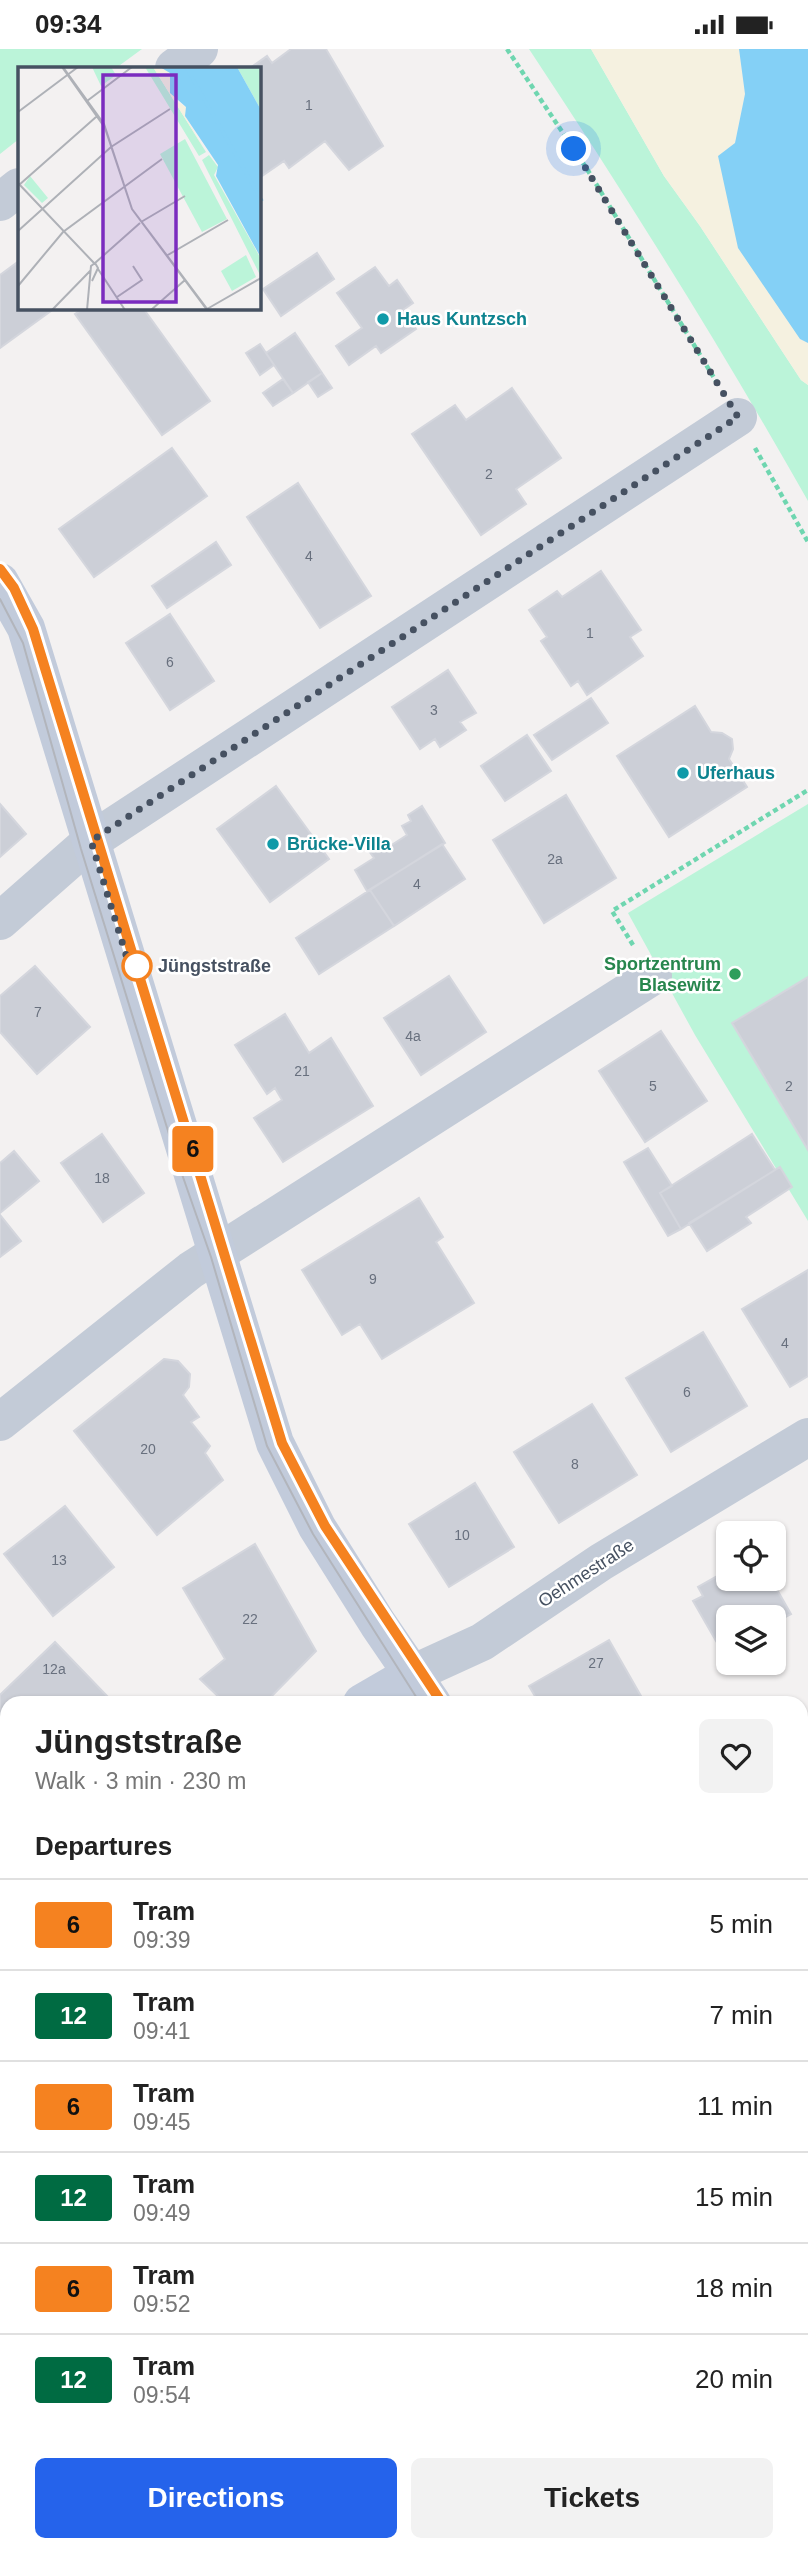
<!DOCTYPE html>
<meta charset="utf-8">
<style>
:root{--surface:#fff;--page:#f2f2f2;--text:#222;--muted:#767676;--line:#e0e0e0;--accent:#2563eb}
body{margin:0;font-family:Helvetica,sans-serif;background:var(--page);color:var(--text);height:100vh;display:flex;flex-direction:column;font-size:26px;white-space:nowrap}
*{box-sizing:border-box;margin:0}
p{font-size:23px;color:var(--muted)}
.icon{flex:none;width:38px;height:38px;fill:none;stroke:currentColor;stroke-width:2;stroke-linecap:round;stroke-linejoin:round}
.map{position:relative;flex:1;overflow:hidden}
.sheet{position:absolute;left:0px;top:1647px;width:808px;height:856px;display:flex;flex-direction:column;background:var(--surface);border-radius:21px 21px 0 0;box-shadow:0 2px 5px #0004}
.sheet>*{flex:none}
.badge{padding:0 14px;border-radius:5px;font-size:24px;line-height:46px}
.fabs{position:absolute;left:716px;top:1472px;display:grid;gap:14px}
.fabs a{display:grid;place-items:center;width:70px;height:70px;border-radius:10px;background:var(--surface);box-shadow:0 2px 5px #0004;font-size:35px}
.you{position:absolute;width:35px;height:35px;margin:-18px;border:5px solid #fff;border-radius:50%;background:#1a73e8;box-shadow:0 0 0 10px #1a73e833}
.map>.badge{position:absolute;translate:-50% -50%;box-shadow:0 0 0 4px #fff}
h2{padding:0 35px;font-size:26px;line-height:63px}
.round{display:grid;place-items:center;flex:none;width:74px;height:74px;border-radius:10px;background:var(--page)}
.head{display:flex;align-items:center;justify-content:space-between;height:119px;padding:0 35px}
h1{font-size:33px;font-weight:700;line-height:52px}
.action{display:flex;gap:14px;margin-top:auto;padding:14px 35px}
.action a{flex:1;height:80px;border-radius:10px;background:var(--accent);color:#fff;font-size:28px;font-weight:700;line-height:80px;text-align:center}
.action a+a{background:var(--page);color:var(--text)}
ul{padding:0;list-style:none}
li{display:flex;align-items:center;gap:21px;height:91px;padding:0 35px;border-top:2px solid var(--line)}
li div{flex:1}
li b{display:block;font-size:26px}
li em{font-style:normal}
li .badge{min-width:77px;font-weight:700;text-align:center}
.status{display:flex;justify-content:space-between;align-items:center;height:49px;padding:0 35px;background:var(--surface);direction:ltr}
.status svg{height:19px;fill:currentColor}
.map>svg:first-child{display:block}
.education{fill:#e4e2e2}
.green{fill:#bbf4d9}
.sand{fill:#f5f1e0}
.water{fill:#84d0f6}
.building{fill:#cccfd7;stroke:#d4d6dd;stroke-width:2}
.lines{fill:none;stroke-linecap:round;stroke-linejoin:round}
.path{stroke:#6fd6b0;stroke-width:4.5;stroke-dasharray:5 3.5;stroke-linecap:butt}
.street{stroke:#c3cbd7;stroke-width:38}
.secondary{stroke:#c2cbdb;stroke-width:38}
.tram{stroke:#b2b5bc;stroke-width:2}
.line-casing{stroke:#fff;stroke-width:16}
.line{stroke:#f58220;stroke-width:10}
.walk{stroke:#465161;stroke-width:7;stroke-dasharray:0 12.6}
.culture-dot{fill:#0f9aa8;stroke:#fff;stroke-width:2.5}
.stop-dot{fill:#fff;stroke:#f58220;stroke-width:3.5}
.leisure-dot{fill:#2e9e5b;stroke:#fff;stroke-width:2.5}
.labels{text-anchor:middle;stroke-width:5;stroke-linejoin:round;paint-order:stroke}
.number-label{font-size:14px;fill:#68707e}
.culture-label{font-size:18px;font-weight:bold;fill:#0d838f;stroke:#fff;text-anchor:start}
.leisure-label{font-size:18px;font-weight:bold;fill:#27864d;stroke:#fff;text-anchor:end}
.stop-label{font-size:18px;font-weight:bold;fill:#465161;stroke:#fff;text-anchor:start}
.street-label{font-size:18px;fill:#465161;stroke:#fff}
.inset-river{fill:none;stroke:#84d0f6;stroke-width:3.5}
.inset-road{fill:none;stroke:#aeb1b7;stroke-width:2}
.view{fill:#7b2cbf;fill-opacity:0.15;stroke:#7b2cbf;stroke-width:3.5}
.inset-edge{fill:none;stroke:#465161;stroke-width:3.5}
</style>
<div class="status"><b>09:34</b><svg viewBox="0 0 49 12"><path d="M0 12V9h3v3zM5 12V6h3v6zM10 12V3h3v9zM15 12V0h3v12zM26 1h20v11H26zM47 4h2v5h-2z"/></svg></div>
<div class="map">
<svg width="808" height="2501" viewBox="0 0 808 2501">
<rect width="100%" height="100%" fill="#f3f1f1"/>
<path class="education" d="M7 2440V2496H141L144 2501H0V2445Z"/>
<path class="green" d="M0 0H142L116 19H19V90L0 105Z
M529 0H591L664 127 700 177 801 331 808 336V452C721 298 627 148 529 0Z
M808 755V1172L695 986 628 864Z
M342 2496H443L447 2501H335Z"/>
<path class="sand" d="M591 0H739L745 45 735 94 800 290 808 294V336L801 331 700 177 664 127Z"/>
<path class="water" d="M739 0H808V294L800 290 738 199 718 107 735 94 745 45Z"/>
<path class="building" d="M291 0H326L383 97 349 121 325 92 289 119 284 112 259 129V19H250L267 7 272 14Z
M317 204 334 230 281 267 263 240Z
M19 212V259H55L0 299V226Z
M375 218 389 237 397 231 413 254 403 261 416 280 381 304 376 297 349 316 336 297 362 279 337 244Z
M84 259H143L210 352 162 386 75 265Z
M295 284 322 324 293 344 266 304Z
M260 295 274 316 260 326 246 304Z
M322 324 332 339 318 348 308 333Z
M283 330 293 344 273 357 263 344Z
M512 339 561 409 516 440 526 455 481 486 412 385 455 356 466 371Z
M172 399 207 447 94 528 59 480Z
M298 434 371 547 320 579 247 468Z
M216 493 231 516 167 559 152 537Z
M601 522 641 581 630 588 643 607 587 646 578 632 571 637 541 592 547 588 529 561 557 542 562 548Z
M170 565 214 632 170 661 126 594Z
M448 621 476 664 460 673 466 681 440 698 435 690 420 700 392 658Z
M591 649 608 674 552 711 534 686Z
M695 657 711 683 722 684 732 690 733 700 729 710 747 738 669 788 617 707Z
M527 686 551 722 505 752 481 717Z
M276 737 329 810 270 853 217 780Z
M566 746 616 829 544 874 493 791Z
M0 755 26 785 0 808Z
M422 757 445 794 367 842 355 821 374 809 369 802 387 791 390 797 407 786 402 777 411 772 408 766Z
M442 795 465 830 394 877 370 841Z
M370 841 394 877 319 925 296 889Z
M35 917 90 978 37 1025 0 983V947Z
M449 927 486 983 421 1026 384 969Z
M808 928V1101L732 974Z
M285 965 309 1004 331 989 373 1057 283 1113 254 1069 282 1051 275 1039 267 1045 235 996Z
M661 982 707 1052 645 1093 599 1022Z
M102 1085 144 1144 103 1173 61 1114Z
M752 1085 775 1121 681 1180 660 1144Z
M648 1099 672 1137 660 1144 681 1180 668 1187 624 1113Z
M14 1102 39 1132 0 1164V1114Z
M780 1118 792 1138 746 1168 751 1174 707 1202 689 1174Z
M419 1149 443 1188 436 1193 474 1254 382 1310 360 1275 342 1286 302 1221Z
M0 1166 21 1192 0 1208Z
M808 1221V1327L790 1338 742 1260Z
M703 1283 747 1357 671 1403 626 1329Z
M164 1310 178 1312 190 1325 189 1338 183 1346 199 1368 191 1373 210 1397 205 1404 223 1431 157 1486 74 1382Z
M592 1355 637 1426 559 1474 514 1403Z
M475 1434 514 1498 449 1538 409 1475Z
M65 1457 114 1518 53 1567 4 1505Z
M255 1495 316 1602 265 1654H225L200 1630 225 1610 183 1539Z
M728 1521V1530H771L791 1565 774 1574 779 1583 774 1586V1568H728V1601L723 1604 693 1552 703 1547 698 1538Z
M609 1591 645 1654H539L529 1637Z
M55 1593 108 1648 102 1654H7V1674L0 1667V1646Z
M0 1851 7 1857V1896L0 1890Z
M808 1985V2018L802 2008V1989Z
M0 2341 7 2350V2417L0 2423Z
M0 2471 7 2473V2496H22L25 2501H0Z
M22 2496H107L99 2501H25Z
M488 2496H521L514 2501H493Z"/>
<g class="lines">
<path class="path" d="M507 0 587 120 719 337
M755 399 808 493
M633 896 612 862 808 741"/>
<path class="street" d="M174 19 199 0
M0 153 19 138
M0 872 91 792 738 368
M0 1373 191 1221 653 927
M412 1625 482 1593 601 1513 808 1388
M802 1929 808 1926
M0 2228 7 2238
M802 2347 808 2341
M182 2496 186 2501
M629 2501 636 2496"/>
<path class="secondary" d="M0 533 26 579 275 1394 317 1478 378 1575 432 1654
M362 1654 412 1625
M0 2048 4 2043 6 2017
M802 2136 808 2144"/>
<path class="tram" d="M0 520 14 539 33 580 282 1394 325 1477 442 1654
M0 550 23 594 81 800 177 1111 211 1208 267 1397 313 1485 420 1654
M802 2123 808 2131
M802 2149 808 2157"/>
</g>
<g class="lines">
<g class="line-casing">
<path id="line" d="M0 520 14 539 33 580 282 1394 325 1477 442 1654"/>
</g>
<use href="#line" class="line"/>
<path class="walk" d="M137 917 131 922 91 792 738 368 574 100"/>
</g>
<g class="culture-dot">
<circle cx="383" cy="270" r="7"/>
<circle cx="683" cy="724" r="7"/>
<circle cx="273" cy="795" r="7"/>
</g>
<circle class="stop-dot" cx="137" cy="917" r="14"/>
<circle class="leisure-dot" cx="735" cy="925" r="7"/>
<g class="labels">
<g class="number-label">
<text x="309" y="61">1</text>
<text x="489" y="430">2</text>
<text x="309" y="512">4</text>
<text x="590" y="589">1</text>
<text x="170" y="618">6</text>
<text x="434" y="666">3</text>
<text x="555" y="815">2a</text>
<text x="417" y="840">4</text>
<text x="38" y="968">7</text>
<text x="413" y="992">4a</text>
<text x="302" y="1027">21</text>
<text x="653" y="1042">5</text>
<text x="789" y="1042">2</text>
<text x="102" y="1134">18</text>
<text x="373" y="1235">9</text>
<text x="785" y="1299">4</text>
<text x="687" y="1348">6</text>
<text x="148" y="1405">20</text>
<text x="575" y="1420">8</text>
<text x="462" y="1491">10</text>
<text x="59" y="1516">13</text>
<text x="250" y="1575">22</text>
<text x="596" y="1619">27</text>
<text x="54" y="1625">12a</text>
</g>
<g class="culture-label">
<text x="397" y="276">Haus Kuntzsch</text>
<text x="697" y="730">Uferhaus</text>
<text x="287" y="801">Brücke-Villa</text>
</g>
<g class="leisure-label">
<text x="721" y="921">Sportzentrum<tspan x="721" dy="21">Blasewitz</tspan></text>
</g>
<g class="stop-label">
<text x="158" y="923">Jüngststraße</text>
</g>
<g class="street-label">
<text transform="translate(586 1524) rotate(-33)" y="6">Oehmestraße</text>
</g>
</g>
<g transform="translate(18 18)">
<rect width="243" height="243" fill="#f3f1f1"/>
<path d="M74 0H93L98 8 83 19ZM127 0H135L188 85 181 89ZM219 0H243V43ZM167 72 209 152 184 165 142 87ZM191 88 200 100 196 108 243 192V210L184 93ZM12 109 30 131 24 136 6 118ZM228 188 238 210 214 224 203 204Z" fill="#bbf4d9"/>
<path d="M135 0 150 4 158 34 168 40 167 49 188 85Z" fill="#f5f1e0"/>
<path d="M142 0H219L243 43V191L198 109 200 98 167 49 168 40 152 26V6Z" fill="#84d0f6"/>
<path class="inset-river" d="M168 0 244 134"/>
<path class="inset-road" d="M44 0 87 61 114 142 189 243M45 0 86 57 114 142 190 243M69 34 114 0M0 45 60 0M0 116 76 196M1 118 78 50M123 155 167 129M0 164 93 80 152 42M148 189 210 153M77 196 122 156M80 202 107 243M0 219 45 165 144 92M99 230 124 213 115 199M189 242 243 211M34 243 73 203M69 243 73 199 77 196 80 201 74 214M133 243 167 213"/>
<path class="view" d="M85 8H158V235H85Z"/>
<rect width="243" height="243" class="inset-edge"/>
</g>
</svg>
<div class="fabs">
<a><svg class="icon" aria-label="locate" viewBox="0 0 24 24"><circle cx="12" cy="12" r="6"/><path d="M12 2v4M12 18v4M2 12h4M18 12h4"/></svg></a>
<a><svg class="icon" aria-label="layers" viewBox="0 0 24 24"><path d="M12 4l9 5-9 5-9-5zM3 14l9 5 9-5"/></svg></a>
</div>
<div class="you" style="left:574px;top:100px"></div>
<b class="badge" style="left:193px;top:1100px;background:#f58220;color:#111">6</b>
<section class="sheet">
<div class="head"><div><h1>Jüngststraße</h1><p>Walk · 3 min · 230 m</p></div><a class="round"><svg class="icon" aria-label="heart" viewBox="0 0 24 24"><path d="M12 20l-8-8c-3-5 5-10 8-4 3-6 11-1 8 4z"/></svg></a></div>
<h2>Departures</h2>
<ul>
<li><span class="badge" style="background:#f58220;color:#111">6</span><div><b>Tram</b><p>09:39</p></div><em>5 min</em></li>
<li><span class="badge" style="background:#006b42;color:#fff">12</span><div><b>Tram</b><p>09:41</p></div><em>7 min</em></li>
<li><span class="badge" style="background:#f58220;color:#111">6</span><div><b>Tram</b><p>09:45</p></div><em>11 min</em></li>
<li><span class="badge" style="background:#006b42;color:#fff">12</span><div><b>Tram</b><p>09:49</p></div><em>15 min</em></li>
<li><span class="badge" style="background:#f58220;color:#111">6</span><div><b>Tram</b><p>09:52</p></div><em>18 min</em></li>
<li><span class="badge" style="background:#006b42;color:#fff">12</span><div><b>Tram</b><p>09:54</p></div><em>20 min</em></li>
</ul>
<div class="action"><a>Directions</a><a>Tickets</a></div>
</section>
</div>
